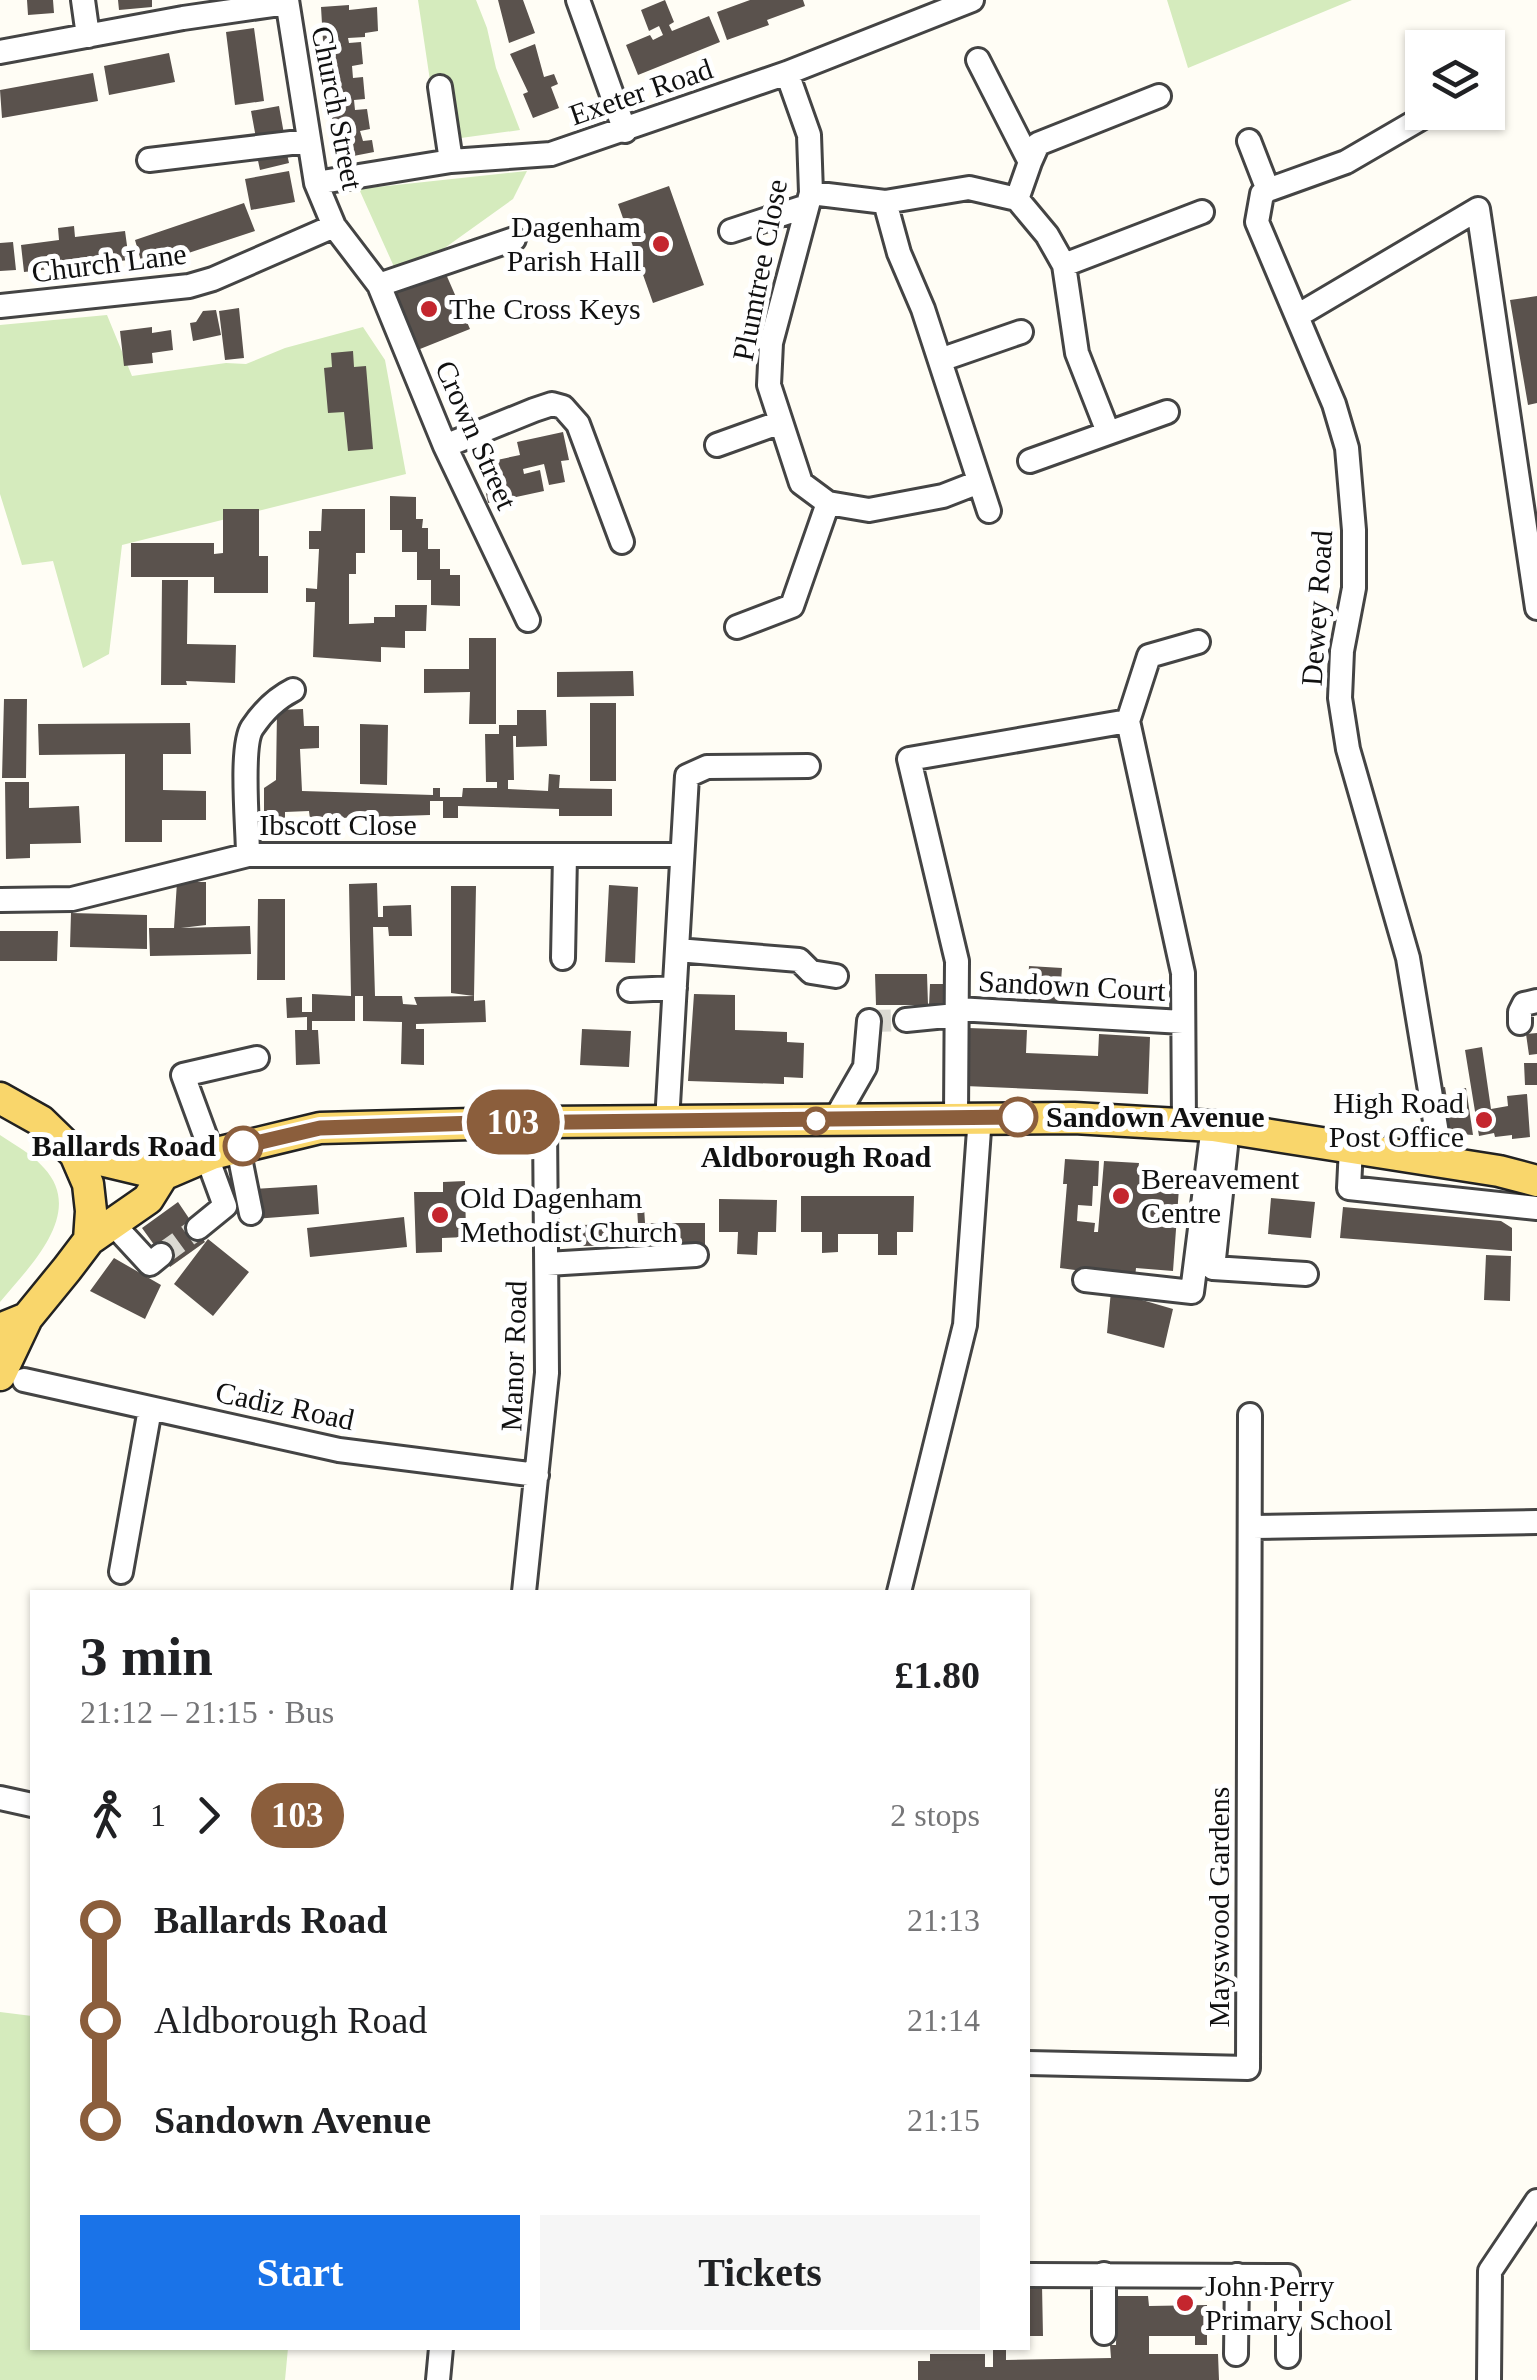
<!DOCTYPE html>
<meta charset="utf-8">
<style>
:root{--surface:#fff;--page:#f6f6f6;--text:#202124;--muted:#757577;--accent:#1a73e8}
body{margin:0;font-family:Georgia,serif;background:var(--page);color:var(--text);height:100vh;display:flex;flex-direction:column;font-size:38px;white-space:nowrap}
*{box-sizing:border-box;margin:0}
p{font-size:32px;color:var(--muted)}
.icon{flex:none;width:55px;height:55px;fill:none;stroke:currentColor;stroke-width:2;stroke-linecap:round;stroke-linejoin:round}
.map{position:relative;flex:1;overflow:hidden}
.details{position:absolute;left:30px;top:1590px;width:1000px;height:760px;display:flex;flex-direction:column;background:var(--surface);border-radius:0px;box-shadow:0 2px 8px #0004}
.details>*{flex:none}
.badge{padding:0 20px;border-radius:32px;font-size:35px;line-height:65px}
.fabs{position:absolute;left:1405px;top:30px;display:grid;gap:20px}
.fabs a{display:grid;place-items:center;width:100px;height:100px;border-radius:0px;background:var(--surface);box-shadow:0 2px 8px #0004;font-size:50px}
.map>.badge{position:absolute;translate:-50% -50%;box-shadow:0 0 0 5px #fff}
.legs{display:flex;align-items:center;gap:15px;height:110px;padding:0 50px;font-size:32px}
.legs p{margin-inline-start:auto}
.head{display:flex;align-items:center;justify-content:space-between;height:170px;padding:0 50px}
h1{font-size:55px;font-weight:700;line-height:75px}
.button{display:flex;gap:20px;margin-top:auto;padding:20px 50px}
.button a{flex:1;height:115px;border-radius:0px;background:var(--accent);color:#fff;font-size:40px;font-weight:700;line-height:115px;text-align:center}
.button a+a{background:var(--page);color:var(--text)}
ul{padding:0 50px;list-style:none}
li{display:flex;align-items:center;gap:35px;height:100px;font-size:38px}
li i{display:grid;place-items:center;width:15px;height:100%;margin:0 12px;background:currentColor}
li i::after{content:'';width:25px;height:25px;margin:-12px;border:8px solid;border-radius:50%;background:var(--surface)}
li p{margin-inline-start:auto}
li:first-child i{background:linear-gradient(#0000 50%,currentColor 0)}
li:last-child i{background:linear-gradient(currentColor 50%,#0000 0)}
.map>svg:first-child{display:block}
.green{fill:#d5ebbd}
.building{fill:#5a524d}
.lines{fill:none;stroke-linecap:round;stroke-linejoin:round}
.minor-tunnel{stroke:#dbdad3;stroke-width:22;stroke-dasharray:22 11;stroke-linecap:butt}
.minor-casing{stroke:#444;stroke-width:28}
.major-casing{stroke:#222;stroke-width:35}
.minor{stroke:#fff;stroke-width:22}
.major{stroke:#f9d66b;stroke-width:30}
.line-1-casing{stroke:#fff;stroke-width:22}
.line-1{stroke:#8b5e3c;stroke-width:15}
.poi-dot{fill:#c4262e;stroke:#fff;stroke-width:4}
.stop-1-dot{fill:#fff;stroke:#8b5e3c;stroke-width:5}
.labels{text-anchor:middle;stroke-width:10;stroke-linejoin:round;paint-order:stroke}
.street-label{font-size:30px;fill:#111;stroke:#fff}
.poi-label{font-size:30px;fill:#111;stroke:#fff;text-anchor:start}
.stop-label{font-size:30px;font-weight:bold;fill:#111;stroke:#fff;text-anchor:start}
</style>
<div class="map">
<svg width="1537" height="2380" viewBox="0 0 1537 2380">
<rect width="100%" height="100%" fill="#fffdf5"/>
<path class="green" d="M418 0H476L487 28 496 68 520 130 439 141Z
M1167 0H1352L1188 68Z
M527 171 513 199 400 280 359 189Z
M107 315 132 376 226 363 246 364 285 348 363 327 385 360 406 474 122 545 109 654 83 668 53 561 22 565 0 494V325Z
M0 1135C15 1145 32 1154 44 1168 86 1213 29 1267 0 1302Z
M0 2012 32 2016V2348H288L285 2380H0Z"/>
<path class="building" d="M27 0H53L54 13 28 15Z
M118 0H152V7L119 10Z
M498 0H523L535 33 509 43Z
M665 0 674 22 669 25 672 31 709 16 720 42 638 75 626 45 650 35 653 40 663 35 659 26 649 31 641 10Z
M750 0H803L805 6 767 20 769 25 727 40 717 12Z
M349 5V10L377 7 378 31 365 33V37L348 38 349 43 361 42 363 64 352 66 353 78 363 77 365 99 354 100 355 110 367 109 370 129 360 131 363 141 372 140 374 152 338 159 325 75 321 7Z
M254 28 264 101 235 105 226 32Z
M535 44 544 77 554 74 558 84 551 87 559 108 533 118 523 94 528 92 510 54Z
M169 53 175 82 109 95 104 66Z
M93 73 98 101 2 118 0 90Z
M279 106 284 134 256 138 251 111Z
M286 149 289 163 260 170 257 156Z
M289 171 295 202 251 210 245 179Z
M669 186 704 285 653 303 618 204Z
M244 203 255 231 143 268 135 240Z
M74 226 75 237 125 231 129 260 24 272 21 245 59 240 58 228Z
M13 242 16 270 0 271V243Z
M442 265 470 329 415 351 389 289Z
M1537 296V403L1528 405 1510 300Z
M239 308 244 358 225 360 219 311Z
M216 310 221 335 193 341 190 323 196 322 203 311Z
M152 327V333L171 330 173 350 152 353 153 363 124 366 120 331Z
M353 351 354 367 366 366 373 449 348 451 344 412 328 413 324 368 332 367 331 353Z
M563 432 569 460 561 461 565 482 549 485 544 464 523 469 524 474 540 470 544 491 488 503 478 454 495 451 497 460 520 455 517 442Z
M390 496 416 497V519H423L422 528H428V549H440V569H450V575H460V606L431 605V580H417V552H402V530H390Z
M223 509H259V556H268V593H214V577H131V543H214V554L223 553Z
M322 509H365V553H356V574H349V624L374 623V617H395V605H427L426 631H405V648L381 647V662L313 657 315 602H306V588L317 589 319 549H309V531H321Z
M162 580H188L187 644 236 645 235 683 186 681 187 685H161Z
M469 638H496V724H469L470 692 424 693V669H469Z
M633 671 634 696 557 697V672Z
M4 699H27L26 778H2Z
M590 703H616V781H590Z
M303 709 304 726H319V748L300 749 302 791 433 795V788H440V797H462L463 788H497V782H486L485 734H499V725H517V710H546L547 746 516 747V736H513L514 780H508V789L548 791 549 774 560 775 559 788 612 789V816H559V809L458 806V818H443V801H430V815L310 819 309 811 285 812V823L268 824V817H264V788L276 780 277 710Z
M190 723 191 754H163V790L206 791V820H162V842H125V754L39 755 38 724Z
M360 724 388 725 387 785 360 784Z
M5 782H29V808L79 806 81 843 30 844V858L6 859Z
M177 882H206V925L181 928 250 926 251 954 150 956 149 928H174Z
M377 883 378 917H383V906L411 905 412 936H389L388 927H373L375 996H402L403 1004 417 1005 414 997 474 996 451 993V886H476L474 996V1001L485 1000 486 1022 416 1024V1029H424V1065L401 1064 402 1022 363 1021V996H355V1021H312V1030H318L320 1064 296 1065 295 1030H307V1017L287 1018 286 998 302 997V1012H312V994L351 996 349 884Z
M609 885 638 887 635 963 605 962Z
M258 899H285V980H257Z
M71 913 147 915V949L70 947Z
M0 931H58L57 961H0Z
M1029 966 1062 968 1059 1008 1027 1007Z
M875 974H927L928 1005H876Z
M930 984H946L945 1007 929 1006Z
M694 994 735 995V1030L787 1032V1042L804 1043 803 1078 784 1077V1084L688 1081Z
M968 1028 1027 1030 1026 1053 1098 1056 1099 1034 1150 1037 1148 1094 965 1086Z
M582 1029 631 1031 629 1067 580 1065Z
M1537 1033V1054L1529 1055 1526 1034Z
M1482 1047 1491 1109 1508 1106 1507 1096 1527 1094 1530 1137 1512 1139V1135L1495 1137 1494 1133 1479 1136 1465 1050Z
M1524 1063H1537V1085H1525Z
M1445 1087 1448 1105H1458L1455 1090 1466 1088 1473 1135 1443 1133 1433 1089Z
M1065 1159 1099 1161 1098 1186H1093L1092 1206 1078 1205 1077 1221 1095 1223 1094 1232H1098L1104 1161 1139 1163 1138 1171 1180 1174 1173 1271 1136 1268 1135 1278 1060 1268 1067 1184H1063Z
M465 1181 466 1237 442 1238V1252L416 1253 414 1192H443V1182Z
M317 1185 319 1214 254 1219 252 1189Z
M801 1196H914L913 1232H897V1255H878V1234H838V1252L822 1253V1232H801Z
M1271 1198 1315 1202 1311 1238 1268 1234Z
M719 1199 777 1200 776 1232H758L757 1255 737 1254 738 1232H719Z
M178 1202 205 1242 170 1267 142 1228Z
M637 1207H644L645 1223H705V1245L577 1246V1225L638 1224Z
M1343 1207 1501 1221 1512 1228V1251L1340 1238Z
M404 1217 407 1247 310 1257 307 1228Z
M208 1239 249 1272 213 1316 174 1284Z
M1486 1255 1511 1256 1510 1301 1484 1300Z
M114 1258 161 1285 145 1319 90 1291Z
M1111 1291 1173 1309 1164 1348 1107 1333Z
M1028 2285H1042L1043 2336H1028Z
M1117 2296H1148L1149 2306 1207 2305V2345H1195V2336H1149V2354H1218L1219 2380H918V2361H930V2354H985V2367H993V2348H1006V2360L1111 2358 1110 2345H1116Z"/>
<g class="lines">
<path class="minor-tunnel" d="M869 1021 906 1020
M161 1255 198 1228"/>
<g class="minor-casing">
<path id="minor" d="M83 0 88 36
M287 0 316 183 334 226 379 285 445 446 528 620
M578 0 625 131
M0 52 183 18 287 3
M978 60 1030 162 1017 199
M787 73 809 135 811 193 771 343 769 385 801 483 828 503 869 510 943 496 979 482
M440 87 451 161
M1432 112 1346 162 1268 190 1262 194 1257 222 1334 404 1347 448 1354 530V588L1342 651 1340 698 1348 749 1408 958 1437 1133 1435 1162
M1249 141 1268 190
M149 160 308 141
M1030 162 1038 144 1159 96
M316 183 451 161 551 154 787 73 972 0
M811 193 885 202 969 188 1017 199 1047 235 1064 265 1077 353 1108 432
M885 202 899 253 923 309 989 511
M731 231 807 206
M1064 265 1202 212
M379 285 514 239
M0 306 189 286 213 279 334 226
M1297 316 1478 209 1537 608
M940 360 1021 332
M717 445 781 422
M445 446 534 410 552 404 563 407 578 424 622 542
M1030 461 1167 412
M737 627 792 606 828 503
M1128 721 1149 656 1198 642
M248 855C248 829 240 747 252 728 262 713 277 698 293 690
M1 900 72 899 248 855H681
M677 950 799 960 811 972 836 976
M563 958 565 855
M630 990 675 988
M957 1009 1183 1022
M906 1020 956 1015
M1520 1023V1012L1524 1004 1537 1001
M956 1117 957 961 909 759 1128 721 1183 973 1184 1124
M834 1121 865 1067 869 1021
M667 1122 687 776 707 767 808 766
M1226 1146 1213 1268 1306 1274
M1351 1147 1349 1188 1537 1208
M238 1148 251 1213
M212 1154 183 1075 257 1058
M114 1225 150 1264 161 1255
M198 1228 225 1206 207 1157
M547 1264 696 1255
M1085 1280 1192 1292 1213 1126
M24 1380 339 1450 537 1475
M1252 1527 1537 1522
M121 1572 150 1409
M524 1592 547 1373 545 1122
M899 1592 965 1325 980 1116
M0 1798 32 1805
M1028 2063 1248 2068 1250 1415
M1028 2275 1288 2276V2356
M1104 2333V2274
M1236 2354 1237 2275
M438 2380 441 2348
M1489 2380 1490 2271 1537 2201"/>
</g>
<g class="major-casing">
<path id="major" d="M0 1098 41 1121 75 1154 88 1184 91 1211 89 1240 67 1269 27 1318 0 1329
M75 1154 163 1175
M89 1240 148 1199 163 1175 212 1154 320 1128 545 1122 1074 1118 1213 1126 1499 1171 1537 1181
M0 1375 27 1318"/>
</g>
<use href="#minor" class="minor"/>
<use href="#major" class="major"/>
</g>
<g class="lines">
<g class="line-1-casing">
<path id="line-1" d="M243 1146 320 1128 476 1123 1018 1117"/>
</g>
<use href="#line-1" class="line-1"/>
</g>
<g class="poi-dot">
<circle cx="661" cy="244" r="10"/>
<circle cx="429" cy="309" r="10"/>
<circle cx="1484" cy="1120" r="10"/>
<circle cx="1121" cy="1196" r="10"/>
<circle cx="440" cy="1215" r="10"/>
<circle cx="1185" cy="2303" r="10"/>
</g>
<g class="stop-1-dot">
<circle cx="1018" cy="1117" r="18"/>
<circle cx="816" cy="1121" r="12"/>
<circle cx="243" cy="1146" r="18"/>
</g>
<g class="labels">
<g class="street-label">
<text transform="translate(641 92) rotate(-19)" y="10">Exeter Road</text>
<text transform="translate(337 108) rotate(79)" y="10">Church Street</text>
<text transform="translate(109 263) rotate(-7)" y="10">Church Lane</text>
<text transform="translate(760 270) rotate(-79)" y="10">Plumtree Close</text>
<text transform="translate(476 435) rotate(66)" y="10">Crown Street</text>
<text transform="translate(1317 608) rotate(-86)" y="10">Dewey Road</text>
<text x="338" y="835">Ibscott Close</text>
<text transform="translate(1072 986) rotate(3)" y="10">Sandown Court</text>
<text transform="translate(514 1356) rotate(-88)" y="10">Manor Road</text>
<text transform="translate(285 1406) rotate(12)" y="10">Cadiz Road</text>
<text transform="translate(1219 1907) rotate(-90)" y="10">Mayswood Gardens</text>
</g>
<g class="poi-label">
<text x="641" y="237" text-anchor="end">Dagenham<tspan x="641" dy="34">Parish Hall</tspan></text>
<text x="449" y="319">The Cross Keys</text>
<text x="1464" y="1113" text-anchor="end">High Road<tspan x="1464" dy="34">Post Office</tspan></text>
<text x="1141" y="1189">Bereavement<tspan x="1141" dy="34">Centre</tspan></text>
<text x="460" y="1208">Old Dagenham<tspan x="460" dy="34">Methodist Church</tspan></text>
<text x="1205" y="2296">John Perry<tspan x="1205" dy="34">Primary School</tspan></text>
</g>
<g class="stop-label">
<text x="1046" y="1127">Sandown Avenue</text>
<text x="216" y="1156" text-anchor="end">Ballards Road</text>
<text x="816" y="1167" text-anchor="middle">Aldborough Road</text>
</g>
</g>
</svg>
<div class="fabs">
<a><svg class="icon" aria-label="layers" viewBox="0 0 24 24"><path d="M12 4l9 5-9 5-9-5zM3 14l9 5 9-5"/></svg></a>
</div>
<b class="badge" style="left:513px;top:1122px;background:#8b5e3c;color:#fff">103</b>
<section class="details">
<div class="head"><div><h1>3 min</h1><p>21:12 – 21:15 · Bus</p></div><b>£1.80</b></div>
<div class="legs"><svg class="icon" aria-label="walk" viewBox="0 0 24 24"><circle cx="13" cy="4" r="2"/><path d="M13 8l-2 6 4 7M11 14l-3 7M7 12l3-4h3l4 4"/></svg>1<svg class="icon" aria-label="forward" viewBox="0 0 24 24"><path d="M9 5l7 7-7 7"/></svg><b class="badge" style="background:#8b5e3c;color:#fff">103</b><p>2 stops</p></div>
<ul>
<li><i style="color:#8b5e3c"></i><b>Ballards Road</b><p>21:13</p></li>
<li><i style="color:#8b5e3c"></i><span>Aldborough Road</span><p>21:14</p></li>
<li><i style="color:#8b5e3c"></i><b>Sandown Avenue</b><p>21:15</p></li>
</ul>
<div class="button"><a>Start</a><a>Tickets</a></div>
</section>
</div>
